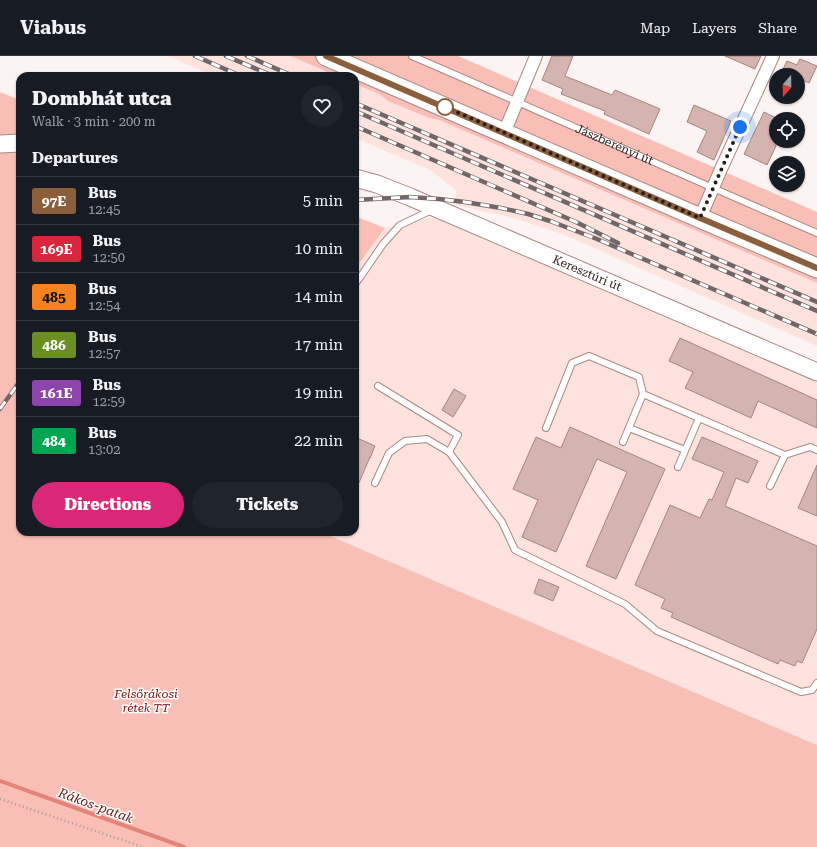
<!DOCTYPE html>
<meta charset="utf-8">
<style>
:root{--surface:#171b24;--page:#20242c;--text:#f1f3f6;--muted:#9ea1a6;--line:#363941;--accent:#db2777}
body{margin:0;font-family:"Roboto Serif",serif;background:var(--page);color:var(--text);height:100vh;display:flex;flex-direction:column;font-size:15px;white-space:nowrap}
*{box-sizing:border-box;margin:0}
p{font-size:13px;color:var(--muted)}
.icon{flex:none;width:22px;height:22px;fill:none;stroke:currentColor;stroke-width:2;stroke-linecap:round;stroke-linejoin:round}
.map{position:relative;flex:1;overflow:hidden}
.drawer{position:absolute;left:16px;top:16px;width:343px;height:464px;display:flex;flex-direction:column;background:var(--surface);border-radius:12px;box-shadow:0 1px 3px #0004}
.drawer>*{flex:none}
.badge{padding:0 8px;border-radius:3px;font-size:14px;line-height:26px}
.needle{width:26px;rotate:200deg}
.tools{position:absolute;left:769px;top:12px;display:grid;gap:8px}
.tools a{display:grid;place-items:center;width:36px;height:36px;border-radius:50%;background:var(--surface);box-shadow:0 1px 3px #0004;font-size:20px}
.you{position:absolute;width:20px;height:20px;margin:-10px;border:3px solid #fff;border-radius:50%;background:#1a73e8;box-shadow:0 0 0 6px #1a73e833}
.map>.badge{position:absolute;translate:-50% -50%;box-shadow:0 0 0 2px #fff}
h2{padding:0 16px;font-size:15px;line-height:36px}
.round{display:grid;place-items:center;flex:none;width:42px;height:42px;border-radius:21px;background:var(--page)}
.summary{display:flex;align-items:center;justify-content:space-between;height:68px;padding:0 16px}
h1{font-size:19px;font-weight:800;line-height:30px}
.primary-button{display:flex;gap:8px;margin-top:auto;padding:8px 16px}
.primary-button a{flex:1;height:46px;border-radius:24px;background:var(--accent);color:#fff;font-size:16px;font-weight:800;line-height:46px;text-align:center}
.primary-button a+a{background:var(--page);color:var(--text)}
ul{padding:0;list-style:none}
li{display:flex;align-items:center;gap:12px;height:48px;padding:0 16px;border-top:1px solid var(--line)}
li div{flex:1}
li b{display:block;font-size:15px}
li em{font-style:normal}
li .badge{min-width:44px;font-weight:700;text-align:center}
header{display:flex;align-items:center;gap:24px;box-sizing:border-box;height:56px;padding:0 20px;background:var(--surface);border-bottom:1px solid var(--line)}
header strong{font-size:19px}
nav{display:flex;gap:22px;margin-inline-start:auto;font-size:14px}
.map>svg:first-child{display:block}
.built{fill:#fde2de}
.green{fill:#f9beb5}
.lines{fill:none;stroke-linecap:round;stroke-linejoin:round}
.stream{stroke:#e28479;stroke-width:4}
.building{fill:#d5b3ae;stroke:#a4847f}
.service-casing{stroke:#a88883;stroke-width:8}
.minor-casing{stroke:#a88883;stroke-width:14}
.secondary-casing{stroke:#a88883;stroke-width:19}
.primary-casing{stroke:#a88883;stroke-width:21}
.path{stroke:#a19796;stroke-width:2.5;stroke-dasharray:1 3;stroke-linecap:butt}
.service{stroke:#fff;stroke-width:6}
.minor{stroke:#fff;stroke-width:12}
.secondary{stroke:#fff;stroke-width:17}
.primary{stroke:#fff;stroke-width:19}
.rail-casing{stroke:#726766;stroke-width:4.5}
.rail{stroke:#fff;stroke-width:3;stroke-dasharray:9;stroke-linecap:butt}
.line-casing{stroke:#fff;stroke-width:9}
.line{stroke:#8b5e3c;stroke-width:6}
.walk{stroke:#291d1b;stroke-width:4;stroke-dasharray:0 7.2}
.stop-dot{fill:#fff;stroke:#8b5e3c;stroke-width:2}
.labels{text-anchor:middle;stroke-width:3;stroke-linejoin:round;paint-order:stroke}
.street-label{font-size:12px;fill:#291d1b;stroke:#fff}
.park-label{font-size:12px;font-style:italic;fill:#7f0c0d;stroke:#fff}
.water-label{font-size:13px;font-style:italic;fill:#671310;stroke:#fff}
</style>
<header>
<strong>Viabus</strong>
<nav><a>Map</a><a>Layers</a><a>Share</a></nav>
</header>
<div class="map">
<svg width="817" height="791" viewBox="0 0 817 791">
<rect width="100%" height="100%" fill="#fcf4f3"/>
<path class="built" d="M168 0H290L337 20H214Z
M355 28 379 38 388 45 429 62 439 64 817 227V290L562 178 517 163 456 149V134L430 114 355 82Z
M438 160 817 324V689L321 476H355V213L385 172Z"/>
<path class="green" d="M290 0H458L817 156V227L439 64 429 62 388 45 379 38 355 28V20H337Z
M0 36 20 44V476H321L817 689V791H0Z
M355 160 385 172 355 213Z"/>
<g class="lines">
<path class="stream" d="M0 725 184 791"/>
</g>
<path class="building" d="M552 0H573L565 20 612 39 615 34 660 53 649 78 604 58 605 55 561 38 563 33 542 24Z
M725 0H761L755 13Z
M800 3 817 10 809 27 798 22V19H780L787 5 797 9Z
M694 49 731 65 714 104 697 96 707 75 687 66Z
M764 56 776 62V90L767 109 744 98Z
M680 282 817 344V372L758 345 751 362 685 332 693 316 669 305Z
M454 333 466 340 453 361 442 354Z
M570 371 665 413 616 523 586 510 627 416 597 403 556 496 522 481 538 444 513 433 536 381 561 392Z
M355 381 375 390 370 402V401L355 436Z
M702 381 758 405 748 427 736 422 725 450 817 490V573L802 607 797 605 795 610 780 604 778 608 671 561 673 557 661 552 665 543 635 529 670 449 700 462 709 443 712 444 724 416 692 403Z
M817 409V460L798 452Z
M539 523 559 531 553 545 534 537Z"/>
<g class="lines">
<g class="service-casing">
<g id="service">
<path id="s1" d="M412 0C547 58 681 119 817 177"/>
<path d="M355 228 361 220 383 188 400 169 432 154"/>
<path d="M378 330 458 379 449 396"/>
<path d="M546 372 572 307 589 300 639 321 643 338 785 399 810 391 817 394"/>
<path d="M629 372 685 394"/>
<path d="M623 386 643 338"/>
<path d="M678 411 699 362"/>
<path d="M375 427 389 397 405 385 427 383 449 396 502 466 515 494 625 548 657 575 801 636 812 634 817 627"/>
<path d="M770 430 785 399"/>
</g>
</g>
<g class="minor-casing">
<path id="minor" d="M504 77 536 0
M700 162 721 113 773 0"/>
</g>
<g class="secondary-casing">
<g id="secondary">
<path d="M0 88 20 87"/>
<path id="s2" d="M355 122 377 128 410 141 817 316"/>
</g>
</g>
<g class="primary-casing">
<path id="primary" d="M326 0 700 162 817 212"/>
</g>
<path class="path" d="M0 743 143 791"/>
<use href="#service" class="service"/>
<use href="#minor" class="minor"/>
<use href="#secondary" class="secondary"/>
<use href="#primary" class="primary"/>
<g class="rail-casing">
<path id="rail" d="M195 0 241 20
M226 0 273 20
M247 0 293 20
M355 47 817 246
M355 55 817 255
M355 70 576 166 618 187
M355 144 410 141 439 143 465 146 501 152 528 158 550 165 597 183 817 278
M0 353 20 325"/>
</g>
<use href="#rail" class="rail"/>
</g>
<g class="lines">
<g class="line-casing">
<path id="line" d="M326 0 700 162 817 212"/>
</g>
<use href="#line" class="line"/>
<path class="walk" d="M445 51 700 162 740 71"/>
</g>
<circle class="stop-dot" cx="445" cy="51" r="8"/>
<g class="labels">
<g class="street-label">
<text dy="4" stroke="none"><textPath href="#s1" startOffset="221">Jászberényi út</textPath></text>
<text dy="4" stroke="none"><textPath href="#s2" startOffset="251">Keresztúri út</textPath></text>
</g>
<g class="park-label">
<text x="146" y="642">Felsőrákosi<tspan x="146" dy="14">rétek TT</tspan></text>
</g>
<g class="water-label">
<text transform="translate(96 749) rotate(20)" y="5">Rákos-patak</text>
</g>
</g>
</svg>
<div class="tools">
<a><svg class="needle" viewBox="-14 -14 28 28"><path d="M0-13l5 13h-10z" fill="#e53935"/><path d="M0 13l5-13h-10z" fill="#9ea1a6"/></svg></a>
<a><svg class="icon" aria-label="locate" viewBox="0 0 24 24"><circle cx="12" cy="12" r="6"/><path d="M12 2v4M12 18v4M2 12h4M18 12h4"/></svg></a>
<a><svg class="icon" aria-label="layers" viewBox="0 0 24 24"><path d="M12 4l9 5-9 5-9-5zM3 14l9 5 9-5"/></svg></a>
</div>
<div class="you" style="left:740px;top:71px"></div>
<section class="drawer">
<div class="summary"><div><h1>Dombhát utca</h1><p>Walk · 3 min · 200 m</p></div><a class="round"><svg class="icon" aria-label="heart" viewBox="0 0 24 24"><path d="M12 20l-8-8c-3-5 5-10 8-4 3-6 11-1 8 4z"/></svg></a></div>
<h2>Departures</h2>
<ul>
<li><span class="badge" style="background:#8b5e3c;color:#fff">97E</span><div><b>Bus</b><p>12:45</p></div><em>5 min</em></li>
<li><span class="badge" style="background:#d7263d;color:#fff">169E</span><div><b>Bus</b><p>12:50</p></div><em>10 min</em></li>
<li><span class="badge" style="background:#f58220;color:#111">485</span><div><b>Bus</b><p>12:54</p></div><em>14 min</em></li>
<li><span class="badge" style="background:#6b8e23;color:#fff">486</span><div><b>Bus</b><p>12:57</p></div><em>17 min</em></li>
<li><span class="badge" style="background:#8e44ad;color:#fff">161E</span><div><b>Bus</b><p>12:59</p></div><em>19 min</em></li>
<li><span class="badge" style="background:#00a651;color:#fff">484</span><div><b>Bus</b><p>13:02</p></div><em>22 min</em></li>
</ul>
<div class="primary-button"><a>Directions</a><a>Tickets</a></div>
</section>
</div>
